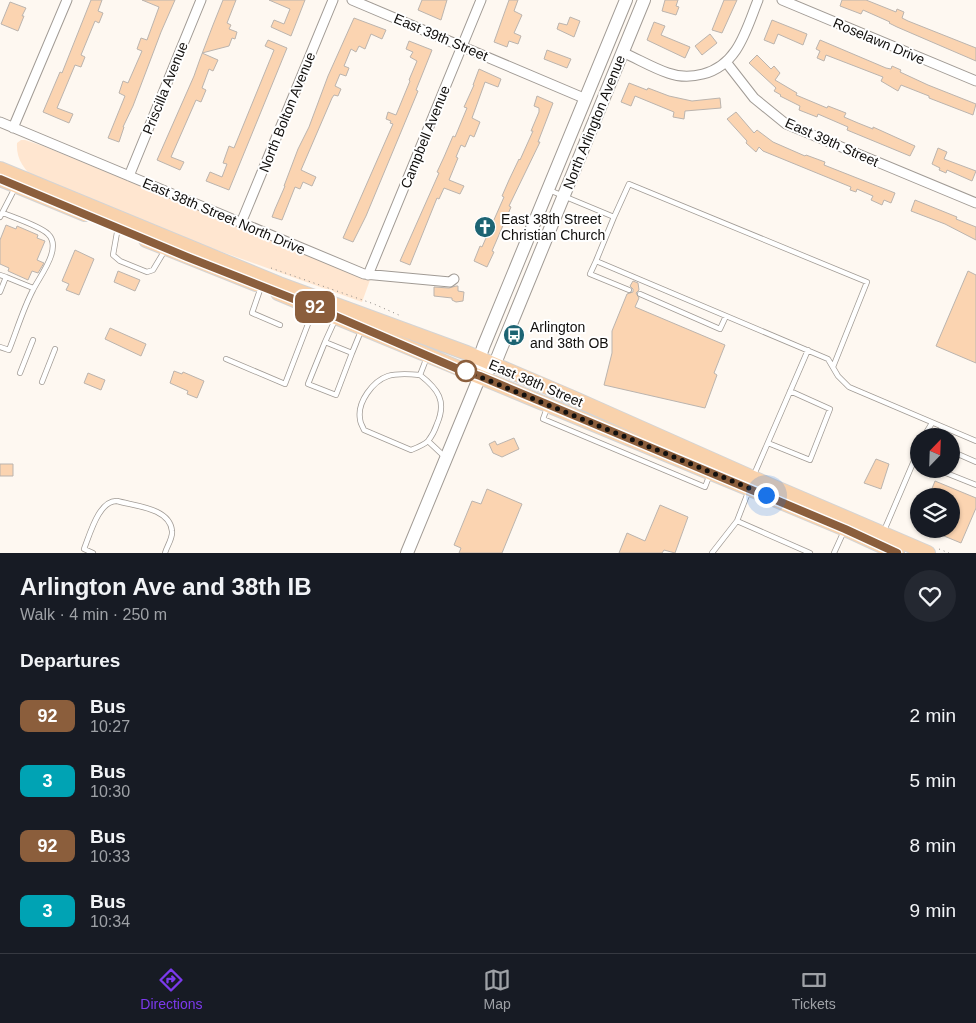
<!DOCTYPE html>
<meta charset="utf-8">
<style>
:root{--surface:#171b24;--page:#242831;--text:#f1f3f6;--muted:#9ea1a6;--line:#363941;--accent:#7c3aed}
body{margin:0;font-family:Arial,sans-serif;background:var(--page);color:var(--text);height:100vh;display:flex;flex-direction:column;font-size:19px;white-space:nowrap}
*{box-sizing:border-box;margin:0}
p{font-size:16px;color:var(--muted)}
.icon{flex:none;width:28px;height:28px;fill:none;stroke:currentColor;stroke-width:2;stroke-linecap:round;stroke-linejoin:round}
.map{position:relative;height:553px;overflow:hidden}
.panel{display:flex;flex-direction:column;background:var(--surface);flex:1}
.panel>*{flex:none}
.badge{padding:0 10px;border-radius:8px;font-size:18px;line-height:32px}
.needle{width:32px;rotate:23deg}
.controls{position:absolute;left:910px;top:428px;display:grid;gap:10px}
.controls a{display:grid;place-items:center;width:50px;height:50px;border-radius:50%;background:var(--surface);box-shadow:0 1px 4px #0004;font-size:25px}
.you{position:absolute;width:25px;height:25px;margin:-12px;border:4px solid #fff;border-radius:50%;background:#1a73e8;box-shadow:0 0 0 8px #1a73e833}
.map>.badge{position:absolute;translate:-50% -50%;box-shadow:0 0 0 2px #fff}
h2{padding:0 20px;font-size:19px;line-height:45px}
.round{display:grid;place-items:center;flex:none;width:52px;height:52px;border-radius:26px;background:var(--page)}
.overview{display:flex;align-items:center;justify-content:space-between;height:85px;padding:0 20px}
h1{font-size:24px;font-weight:600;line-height:38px}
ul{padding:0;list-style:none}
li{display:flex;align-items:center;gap:15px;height:65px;padding:0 20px}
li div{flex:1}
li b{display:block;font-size:19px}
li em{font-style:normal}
li .badge{min-width:55px;font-weight:700;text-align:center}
.menu{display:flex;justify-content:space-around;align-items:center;height:70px;border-top:1px solid var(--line);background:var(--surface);font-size:14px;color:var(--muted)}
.menu a{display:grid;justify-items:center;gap:2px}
.menu .selected{color:var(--accent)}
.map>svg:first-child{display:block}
.green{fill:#ffe6d0}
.building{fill:#fbd4b1;stroke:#bbb4ae}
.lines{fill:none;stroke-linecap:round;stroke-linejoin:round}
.service-casing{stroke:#a19b95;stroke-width:6}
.minor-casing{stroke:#a19b95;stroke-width:11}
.secondary-casing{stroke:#a19b95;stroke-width:14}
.primary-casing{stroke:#d4d4d4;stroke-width:16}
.path{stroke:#8d8985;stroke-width:1;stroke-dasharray:1 4;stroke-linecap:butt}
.service{stroke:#fff;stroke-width:4.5}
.minor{stroke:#fff;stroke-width:9}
.secondary{stroke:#fff;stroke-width:12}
.primary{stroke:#f9d2ac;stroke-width:14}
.line-casing{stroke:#fff;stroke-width:11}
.line{stroke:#8b5e3c;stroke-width:8}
.walk{stroke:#12100e;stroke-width:5;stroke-dasharray:0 9}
.stop-dot{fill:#fff;stroke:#8b5e3c;stroke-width:2.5}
.labels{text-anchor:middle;stroke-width:4;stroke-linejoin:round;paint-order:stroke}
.street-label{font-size:14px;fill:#12100e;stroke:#fff}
.poi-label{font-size:14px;fill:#12100e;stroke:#fff;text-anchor:start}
</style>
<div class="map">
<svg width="976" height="553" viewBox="0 0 976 553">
<rect width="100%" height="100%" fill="#fef8f1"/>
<path class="green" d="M21 140H25L43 146 370 280 362 302 175 235 35 179C24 169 16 159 17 143Z"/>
<path class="building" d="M91 0H102L98 11 103 13 99 23 95 21 81 55 85 57 81 67 75 65 57 108 73 114 69 123 43 112 60 72 62 73Z
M142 0H175L161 32 133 106 123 127H124L119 142 108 138 125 96 119 93 123 81 128 83 142 51 137 49 141 38 147 40 159 7Z
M223 0H236L227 23 231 25 229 29 237 32 235 39 232 38 229 46 202 53 218 60 213 71 209 69 202 88 206 90 201 102 196 100 171 157 184 162 180 170 157 160 194 76 200 59 213 25Z
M269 0H305L291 36 271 27 274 20 284 24 290 9Z
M422 0H447L441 20 418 10Z
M509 0H518L514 11 522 15 514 33 521 36 518 44 509 41 507 47 494 42Z
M665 0H678L676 6 679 7 676 15 662 11Z
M724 0H737L722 33 712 30Z
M842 0H866L896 12 897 9 904 12 902 18 908 21 976 48V61L897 27 889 23 890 22 863 10 861 14 840 6Z
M10 2 26 8 22 16H24L18 31 1 24Z
M570 17 580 21 574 37 557 29 559 23 567 25Z
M354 18 386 30 382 39 371 34 365 49 359 46 356 52 351 49 344 66 349 68 346 76 340 74 335 86 341 89 338 96 334 95 332 98 301 170 316 177 312 186 303 182 300 189 295 187 282 220 272 217 275 209 285 186H284L298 149 309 127 328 76Z
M772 20 807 34 803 45 778 34 774 44 764 40Z
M654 22 665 26 661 35 690 47 685 58 647 40Z
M710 34 717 43 702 55 695 46Z
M268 40 287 48 229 190 206 181 210 172 222 177 227 164 223 163 229 146 234 148 274 50 265 46Z
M820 40 886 68 891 69 892 66 901 70 900 72 928 85 976 104 973 115 929 98V96L901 85 898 91 881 81 883 77 826 55 824 61 817 58 820 51 816 49Z
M409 41 432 50 416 90 418 91 366 216 353 242 343 238 393 124 390 123 391 121 386 119 388 112 396 115 410 81 409 80 417 61 410 57 413 52 406 49Z
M547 50 571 59 567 68 544 59Z
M757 55 771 69 774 66 780 73 775 80 797 93 796 95 827 108 828 106 846 113 844 117 858 123 873 129V127L915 146 910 156 847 130 848 127 818 114 817 117 799 110 800 106 780 96 781 95 774 91 776 88 749 63Z
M479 69 501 79 498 87 485 82 472 118 480 122 474 137 470 135 465 147 461 145 456 157 458 158 449 180 464 186 460 194 444 188 439 199 437 198 410 265 400 261 439 173 437 172 444 157 453 136 455 137 467 108 464 107 474 85H473Z
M629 83 647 90 648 88 669 96 692 101 720 98 721 108 685 111 684 119 673 117 674 112 635 96 631 106 621 102Z
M537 96 553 103 538 142H540L509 206 511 207 492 251 494 252 487 267 474 261 480 246 482 247 504 197 502 196 509 180 519 159 520 160 533 131H531L539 112V108L534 106Z
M736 112 754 133 757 130 773 142 805 156 806 155 825 162 824 165 895 193 891 203 884 200 882 205 871 200 873 196 857 189 856 192 850 190 851 187 763 151 759 147 756 152 746 143 747 141 727 119Z
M938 148 947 152 944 159 976 171 972 181 947 170 946 173 939 170 940 168 932 164Z
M915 200 957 217 956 219 976 227V240L945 224 911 211Z
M6 225 16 229 17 226 38 235 37 238 45 241 37 260 44 263 38 273 32 271 28 280 8 271 9 268 0 264V240Z
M75 250 94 259 79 295 66 290 69 284 62 281Z
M118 271 140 280 135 291 114 282Z
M968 271 976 275V363L936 346Z
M633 281 638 283 639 290 636 293 639 298 635 307 725 345 714 373 717 375 705 408 604 385 612 353V331L627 294 633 292V289L630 286Z
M456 286H458V291L464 292 463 301 456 302 452 300V298L434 296V287L449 288Z
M110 328 146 344 141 356 105 339Z
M174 371 182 374 183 372 204 381 197 398 187 394 188 391 170 383Z
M88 373 105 380 101 390 84 383Z
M514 438 519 449 502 457 493 453 489 444 495 441 497 445Z
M876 459 889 464 881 489 864 483Z
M0 464H13V476H0Z
M935 481 976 498V508L961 543 927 529H951V496H929Z
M487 489 522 504 502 553H459L461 548 454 545 472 501 481 504Z
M660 505 688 517 675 553 664 550 662 553H619L627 533 645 541Z"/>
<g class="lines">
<g class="service-casing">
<path id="service" d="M549 190 614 217 596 261 828 359 838 376 849 387 976 441
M0 217 15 188
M614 217 629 184 867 282 833 367
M118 227 113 255 120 261 147 272 153 270 165 250
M596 261 590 274 629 290
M0 275 6 277 0 292
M6 277 33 288
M261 287 252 313 280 325
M640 294 720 329 726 316
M335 320 325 342 352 353 361 331
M325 342 308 384 336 395 352 353
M0 347 9 350C17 330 23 309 33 290 39 277 63 248 48 234 42 227 13 217 3 213
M226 359 285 384 313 311
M20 373 33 340
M420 375C438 389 447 401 437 424 435 430 432 436 428 441 424 445 416 448 411 450L364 430C363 427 360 423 360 419 357 402 373 381 388 376 398 373 410 374 420 375L427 357
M42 382 55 349
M547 408 543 419 705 487 710 474
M941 427 944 436
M924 436 932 423
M428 441 445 457
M768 443 810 460 830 409 790 391
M951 451 976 462
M936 469 976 485
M753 477 808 350
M749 490 737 521 810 553
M883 533 919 449
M93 553 84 549C90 534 99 500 117 501 135 506 170 508 172 531 173 538 167 546 165 553
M712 553 737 521
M834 553 844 531"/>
</g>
<g class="minor-casing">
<path id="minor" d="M352 0 586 99
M782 0 976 81
M622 52C638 59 653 68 668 73 679 77 692 77 703 74 738 65 746 30 758 0
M726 62 754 98 786 124 976 203
M0 122 364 274 450 282 454 279
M13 128 67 0
M129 176 201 0
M241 223 333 0
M368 275 481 0"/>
</g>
<g class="secondary-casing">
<path id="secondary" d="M488 370 494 366 500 351 644 0
M407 553 480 376 479 359 484 345 626 0"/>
</g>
<g class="primary-casing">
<path id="primary" d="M0 169 279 284 467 353 573 398 753 478 928 553
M0 179 85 214
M146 240 256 284
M278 293 750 489 845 529 897 553"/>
</g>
<path class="path" d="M271 268 374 304 401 316
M939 549 949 553"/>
<use href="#service" class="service"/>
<use href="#minor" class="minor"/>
<use href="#secondary" class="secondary"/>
<use href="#primary" class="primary"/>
</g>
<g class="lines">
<g class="line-casing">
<path id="line" d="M0 179 187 257 314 307 458 369 480 376 845 529 897 553"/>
</g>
<use href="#line" class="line"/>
<path class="walk" d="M466 371 766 495"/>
</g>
<defs>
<g id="church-disc" transform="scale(1.125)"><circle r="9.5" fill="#1d6473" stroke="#fff"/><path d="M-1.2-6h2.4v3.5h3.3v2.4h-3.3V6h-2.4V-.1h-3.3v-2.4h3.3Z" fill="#fff"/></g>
<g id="bus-disc" transform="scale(1.125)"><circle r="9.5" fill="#1d6473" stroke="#fff"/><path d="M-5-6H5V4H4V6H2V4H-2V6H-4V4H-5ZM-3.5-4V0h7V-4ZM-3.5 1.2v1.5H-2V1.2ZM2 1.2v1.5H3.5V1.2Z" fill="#fff"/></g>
</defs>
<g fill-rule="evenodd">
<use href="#church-disc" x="485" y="227"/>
<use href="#bus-disc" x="514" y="335"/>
</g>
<circle class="stop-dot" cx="466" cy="371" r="10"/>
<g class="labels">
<g class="street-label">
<text transform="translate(441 37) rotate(23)" y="5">East 39th Street</text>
<text transform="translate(879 41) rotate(23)" y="5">Roselawn Drive</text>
<text transform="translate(165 88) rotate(-68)" y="5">Priscilla Avenue</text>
<text transform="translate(287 112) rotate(-68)" y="5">North Bolton Avenue</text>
<text transform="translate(594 122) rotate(-68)" y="5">North Arlington Avenue</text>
<text transform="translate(425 137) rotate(-68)" y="5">Campbell Avenue</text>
<text transform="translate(832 142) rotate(24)" y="5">East 39th Street</text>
<text transform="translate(224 216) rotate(23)" y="5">East 38th Street North Drive</text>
<text transform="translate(536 383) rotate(23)" y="5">East 38th Street</text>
</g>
<g class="poi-label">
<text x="501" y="224">East 38th Street<tspan x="501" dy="16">Christian Church</tspan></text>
<text x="530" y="332">Arlington<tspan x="530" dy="16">and 38th OB</tspan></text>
</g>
</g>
</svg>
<div class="controls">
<a><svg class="needle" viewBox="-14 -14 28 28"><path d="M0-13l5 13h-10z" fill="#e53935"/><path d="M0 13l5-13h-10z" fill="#9ea1a6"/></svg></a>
<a><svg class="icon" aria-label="layers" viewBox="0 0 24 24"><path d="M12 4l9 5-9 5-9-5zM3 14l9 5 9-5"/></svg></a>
</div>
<div class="you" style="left:766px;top:495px"></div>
<b class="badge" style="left:315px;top:307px;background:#8b5e3c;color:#fff">92</b>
</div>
<section class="panel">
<div class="overview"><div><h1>Arlington Ave and 38th IB</h1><p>Walk · 4 min · 250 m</p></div><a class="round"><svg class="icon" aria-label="heart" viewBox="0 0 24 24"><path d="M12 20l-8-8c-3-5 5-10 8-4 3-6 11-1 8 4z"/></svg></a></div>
<h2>Departures</h2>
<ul>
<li><span class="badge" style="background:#8b5e3c;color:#fff">92</span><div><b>Bus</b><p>10:27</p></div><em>2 min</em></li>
<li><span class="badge" style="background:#00a3b4;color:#fff">3</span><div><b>Bus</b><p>10:30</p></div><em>5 min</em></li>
<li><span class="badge" style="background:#8b5e3c;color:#fff">92</span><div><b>Bus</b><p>10:33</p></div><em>8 min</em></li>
<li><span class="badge" style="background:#00a3b4;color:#fff">3</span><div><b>Bus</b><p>10:34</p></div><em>9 min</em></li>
</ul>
</section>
<nav class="menu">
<a class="selected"><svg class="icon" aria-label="directions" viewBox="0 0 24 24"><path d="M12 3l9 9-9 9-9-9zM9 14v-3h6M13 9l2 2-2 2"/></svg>Directions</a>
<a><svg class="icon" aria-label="map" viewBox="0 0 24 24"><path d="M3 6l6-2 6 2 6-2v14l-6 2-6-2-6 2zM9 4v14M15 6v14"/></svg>Map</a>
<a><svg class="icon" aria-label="tickets" viewBox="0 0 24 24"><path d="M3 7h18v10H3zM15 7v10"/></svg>Tickets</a>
</nav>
